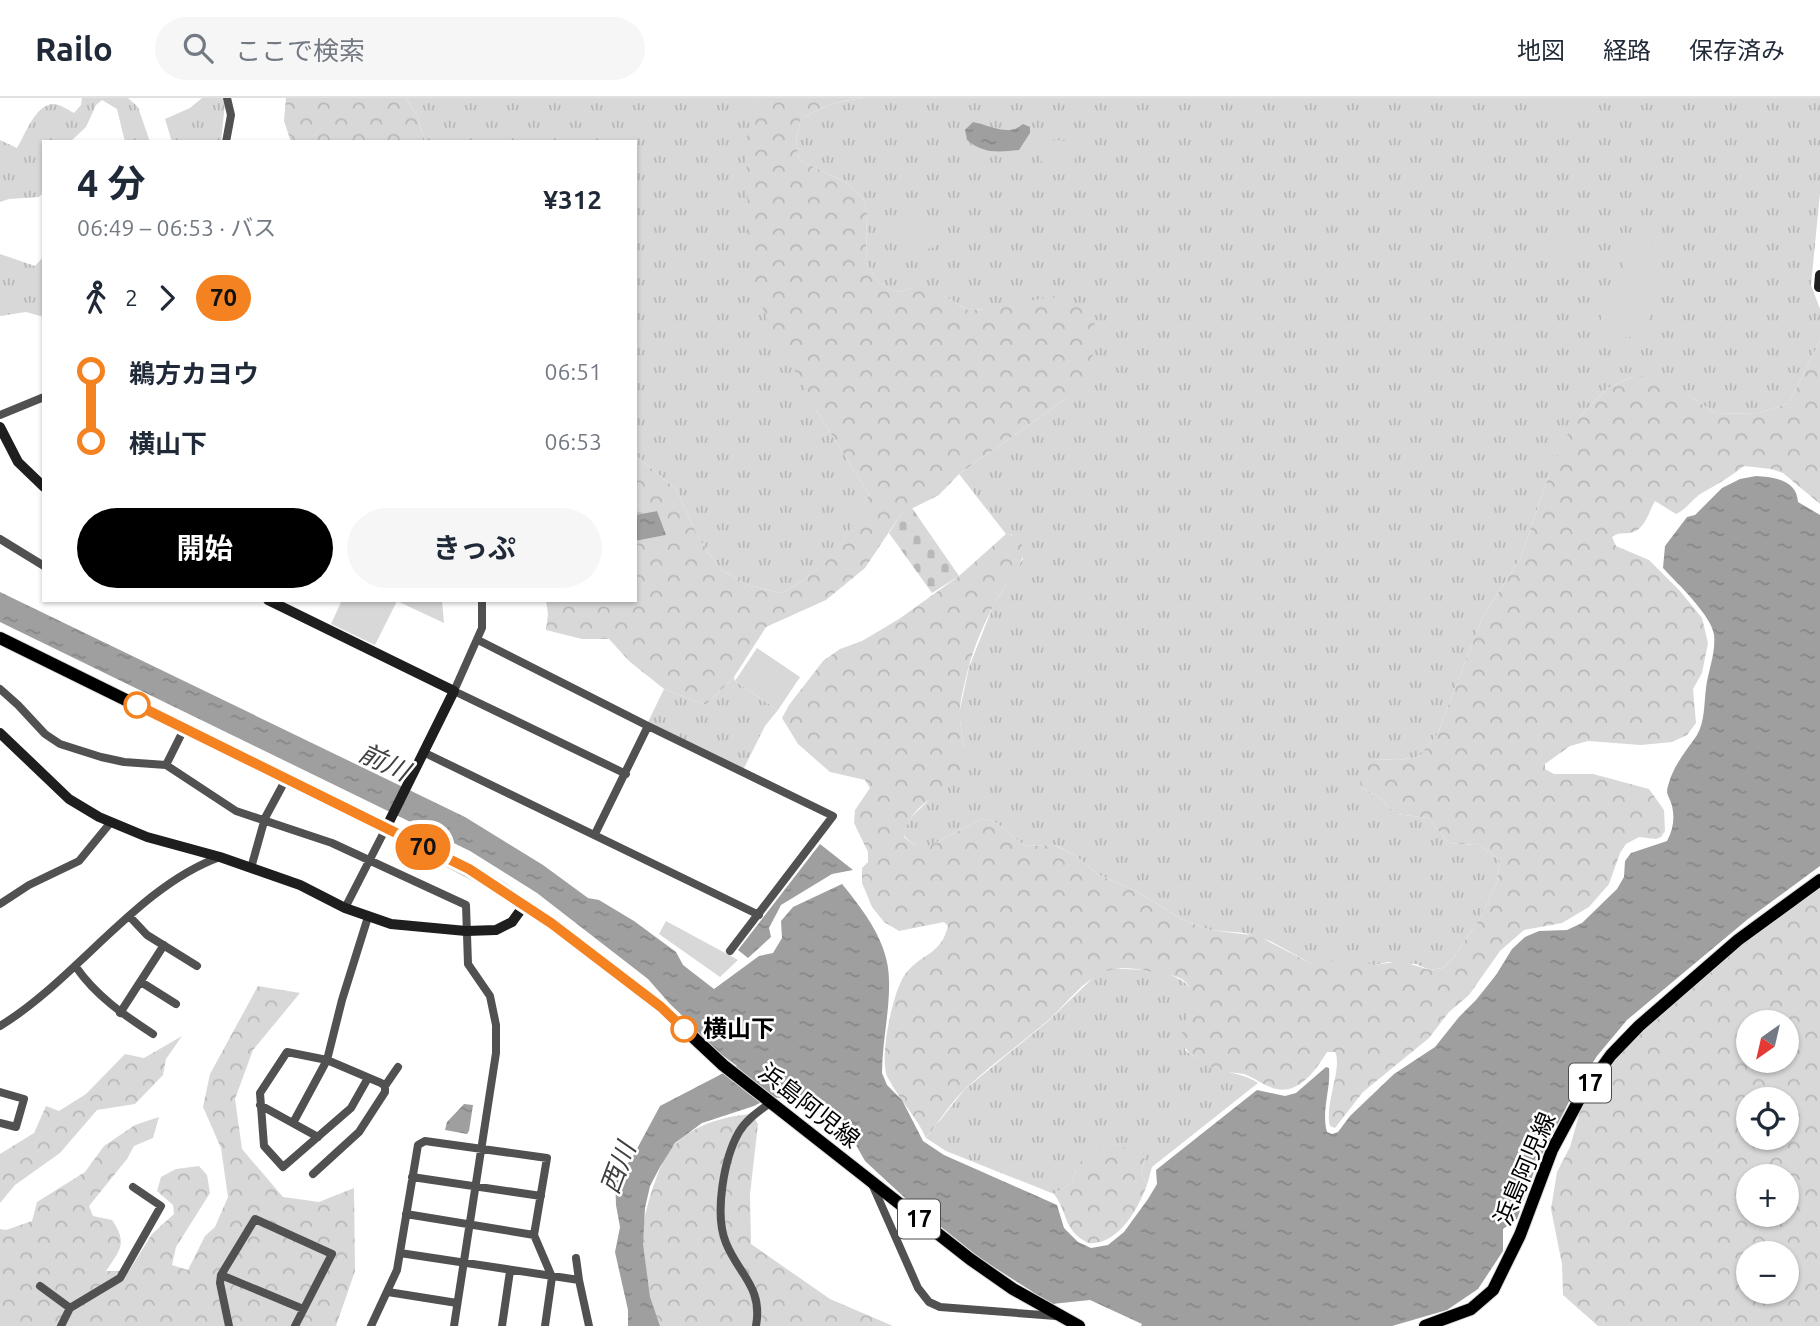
<!DOCTYPE html>
<html lang="ja">
<meta charset="utf-8">
<style>
:root{--surface:#fff;--page:#f6f6f7;--text:#1f2937;--muted:#747a83;--line:#e0e1e3;--accent:#000}
body{margin:0;font-family:Ubuntu,"Noto Sans JP",sans-serif;background:var(--page);color:var(--text);height:100vh;display:flex;flex-direction:column;font-size:26px;white-space:nowrap}
*{box-sizing:border-box;margin:0}
p{font-size:23px;color:var(--muted)}
.icon{flex:none;width:38px;height:38px;fill:none;stroke:currentColor;stroke-width:2;stroke-linecap:round;stroke-linejoin:round}
.map{position:relative;flex:1;overflow:hidden}
.drawer{position:absolute;left:42px;top:42px;width:595px;height:462px;display:flex;flex-direction:column;background:var(--surface);border-radius:0px;box-shadow:0 2px 5px #0004}
.drawer>*{flex:none}
.badge{padding:0 14px;border-radius:23px;font-size:24px;line-height:46px}
.needle{width:46px;rotate:214deg}
.tools{position:absolute;left:1736px;top:912px;display:grid;gap:14px}
.tools a{display:grid;place-items:center;width:63px;height:63px;border-radius:50%;background:var(--surface);box-shadow:0 2px 5px #0004;font-size:35px}
.map>.badge{position:absolute;translate:-50% -50%;box-shadow:0 0 0 4px #fff}
.legs{display:flex;align-items:center;gap:10px;height:77px;padding:0 35px;font-size:23px}
.legs p{margin-inline-start:auto}
.summary{display:flex;align-items:center;justify-content:space-between;height:119px;padding:0 35px}
h1{font-size:38px;font-weight:700;line-height:52px}
.primary-button{display:flex;gap:14px;margin-top:auto;padding:14px 35px}
.primary-button a{flex:1;height:80px;border-radius:42px;background:var(--accent);color:#fff;font-size:28px;font-weight:700;line-height:80px;text-align:center}
.primary-button a+a{background:var(--page);color:var(--text)}
ul{padding:0 35px;list-style:none}
li{display:flex;align-items:center;gap:24px;height:70px;font-size:26px}
li i{display:grid;place-items:center;width:10px;height:100%;margin:0 9px;background:currentColor}
li i::after{content:'';width:18px;height:18px;margin:-9px;border:5px solid;border-radius:50%;background:var(--surface)}
li p{margin-inline-start:auto}
li:first-child i{background:linear-gradient(#0000 50%,currentColor 0)}
li:last-child i{background:linear-gradient(currentColor 50%,#0000 0)}
header{display:flex;align-items:center;gap:42px;box-sizing:border-box;height:98px;padding:0 35px;background:var(--surface);border-bottom:2px solid var(--line)}
header strong{font-size:33px}
nav{display:flex;gap:38px;margin-inline-start:auto;font-size:24px}
.search{width:490px;height:63px;background:var(--page);display:flex;align-items:center;gap:18px;box-sizing:border-box;padding:0 24px;border-radius:38px;color:var(--muted);font-size:26px}
.map>svg:first-child{display:block}
.grass{fill:url(#grass-tufts)}
.forest{fill:url(#forest-crowns);fill-rule:evenodd}
.cemetery{fill:url(#cemetery-stones)}
.park{fill:#d8d8d8}
.water{fill:url(#water-ripples)}
.lines{fill:none;stroke-linecap:round;stroke-linejoin:round}
.primary-casing{stroke:#dbdbdb;stroke-width:14}
.street{stroke:#515151;stroke-width:8}
.secondary{stroke:#1e1e1e;stroke-width:10}
.primary{stroke:#000;stroke-width:12}
.line-1-casing{stroke:#fff;stroke-width:16}
.line-1{stroke:#f58220;stroke-width:10}
.stop-1-dot{fill:#fff;stroke:#f58220;stroke-width:3.5}
.labels{text-anchor:middle;stroke-width:5;stroke-linejoin:round;paint-order:stroke}
.shield{fill:#fff;stroke:#4c4c4c;stroke-width:2}
.shield-label{font-size:23px;font-weight:bold;fill:#000}
.stop-label{font-size:24px;font-weight:bold;fill:#000;stroke:#fff;text-anchor:start}
.street-label{font-size:24px;fill:#000;stroke:#fff}
.water-label{font-size:26px;font-style:italic;fill:#404040;stroke:#fff}
</style>
<header>
<strong>Railo</strong>
<div class="search"><svg class="icon" aria-label="search" viewBox="0 0 24 24"><circle cx="10" cy="10" r="6"/><path d="M15 15l6 6"/></svg>ここで検索</div>
<nav><a>地図</a><a>経路</a><a>保存済み</a></nav>
</header>
<div class="map">
<svg width="1820" height="1228" viewBox="0 0 1820 1228">
<defs>
<pattern id="grass-tufts" width="24" height="20" patternUnits="userSpaceOnUse" patternTransform="scale(1.75)"><rect width="24" height="20" fill="#d8d8d8"/><path d="M3 7l-1-3M5 7V3M7 7l1-3M15 17l-1-3M17 17v-4M19 17l1-3" fill="none" stroke="#b8b8b8"/></pattern>
<pattern id="forest-crowns" width="20" height="18" patternUnits="userSpaceOnUse" patternTransform="scale(1.75)"><rect width="20" height="18" fill="#d8d8d8"/><path d="M2 6a3 3 0 1 1 6 0M12 15a3 3 0 1 1 6 0" fill="none" stroke="#b8b8b8"/></pattern>
<pattern id="cemetery-stones" width="16" height="16" patternUnits="userSpaceOnUse" patternTransform="scale(1.75)"><rect width="16" height="16" fill="#d8d8d8"/><path d="M2 7V4a2 2 0 0 1 4 0v3zM10 15v-3a2 2 0 0 1 4 0v3z" fill="#b8b8b8"/></pattern>
<pattern id="water-ripples" width="26" height="14" patternUnits="userSpaceOnUse" patternTransform="scale(1.75)"><rect width="26" height="14" fill="#9f9f9f"/><path d="M2 4q2-2 4 0t4 0M15 11q2-2 4 0t4 0" fill="none" stroke="#878787"/></pattern>
</defs>
<rect width="100%" height="100%" fill="#fff"/>
<path class="grass" d="M82 0H128L138 9 150 44H125L117 11 102 2 96 7 86 29 70 44H44V94L39 99 9 101 0 104V42L17 50C25 37 35 7 53 6 60 6 68 12 74 15L81 7Z
M202 0H222L225 5 221 44H172L165 21 190 10Z
M406 0H755L754 7 816 312 869 396C850 442 827 471 782 495L750 488 720 471 699 441 676 391 635 357V44H425L418 19Z
M863 0H1820V95L1811 187 1820 211V243L1789 305 1756 316 1715 315 1691 299 1634 278 1608 290 1581 317 1548 380 1520 461 1482 520 1437 637 1418 659 1398 662 1372 661 1361 690 1377 697 1396 716 1428 720 1449 745 1479 747 1500 762 1497 785 1479 822 1453 860 1443 870 1430 872 1416 866 1388 864 1375 867 1312 866 1270 843 1244 835 1210 832 1183 822 1134 792 1097 776 1075 757 1055 747 1025 748 995 724 982 721 929 748H915L904 738C907 716 920 714 932 698 944 683 954 666 964 650L959 616 969 569 994 506 1023 461 1012 437 1006 436 959 376 1067 300 986 211 968 212 944 198 911 190 900 194 888 190 877 183 866 164 867 115 863 100 845 84 799 62 796 41 801 21C821 8 839 3 863 0Z
M0 156 35 168 44 158V219L26 214 0 218Z
M734 579 735 583 778 612 765 628 743 672 648 624 664 591 706 607Z
M1114 871C1133 871 1189 871 1192 897 1193 907 1186 940 1185 952 1196 961 1211 969 1225 973 1239 977 1245 977 1258 985L1152 1069 1147 1087 1141 1073 1145 1063 1143 1056 1114 1046 1075 1074 1072 1085 1054 1096 946 1053 926 1040 964 992 1047 924 1096 877Z"/>
<path class="forest" d="M286 0H406L418 19 425 44H291L284 23Z
M755 0H862C839 3 821 8 801 21L796 41 799 62 845 84 863 100 867 115 866 164 877 183 888 190 900 194 911 190H924L944 198 968 212 986 211 1055 198 1074 205 1089 215 1096 229 1095 251 1087 273 1067 300 959 376 939 397 901 416 865 470 826 502 766 529 734 579 706 607 664 591 629 563 609 541H582L546 532 548 516 546 502H635V443L665 437 657 413 635 417V357L676 391 699 441 720 471 750 488 782 495C827 471 849 442 869 396L816 312 775 237 755 194 749 158 746 44Z
M1820 243V406L1783 375 1771 371 1744 368C1730 379 1716 387 1702 395 1692 401 1687 411 1676 416L1655 403C1648 415 1645 433 1629 435 1621 436 1619 434 1612 439L1616 448 1649 462 1680 493 1702 520 1708 545 1702 575 1693 591 1696 625 1687 637 1672 644 1641 647 1588 643 1570 648 1545 666V671L1554 676H1593L1649 691 1664 712 1665 733 1661 739 1656 741 1639 739 1626 746 1620 755 1609 786 1589 809 1562 825 1524 832 1500 853 1469 897 1449 914 1429 940 1363 994 1335 1030 1330 1028C1324 1006 1343 970 1335 954H1327C1318 968 1307 986 1289 991 1272 995 1258 981 1244 976 1239 975 1233 975 1227 974 1209 969 1188 959 1180 942 1186 919 1207 883 1169 877 1151 874 1129 867 1111 872 1083 879 1066 908 1045 925 1019 947 991 967 966 990 951 1004 939 1024 926 1040 916 1018 899 1001 888 980 878 962 893 891 906 875 922 855 941 857 948 828L944 824 899 833 884 824 872 809 862 785V770L868 764V754L854 725 855 712 870 690 865 682 830 674 798 646 782 620 789 607 823 563 840 551 862 543 899 521 959 478 1006 436C1017 438 1022 443 1024 454 1020 473 1004 488 995 505 984 525 974 549 968 571 965 585 959 604 960 618 960 635 968 655 963 672 956 695 909 700 904 739L915 748H929L982 721 995 724 1025 748 1054 747 1075 757 1097 776 1134 792 1183 822 1210 832 1258 838 1312 866 1351 861 1375 867 1401 863 1430 872 1443 870 1453 860 1479 822 1497 785 1500 762 1479 747 1449 745 1428 720 1396 716 1377 697 1361 690 1359 674 1372 661 1398 662 1418 659 1437 637 1482 520 1520 461 1548 380 1565 340 1581 317 1608 290 1634 278H1645L1691 299 1715 315 1756 316 1789 305Z
M1820 778V1228H1598L1563 1197 1562 1166 1551 1111 1557 1074 1570 1049 1581 1010 1595 979 1696 873 1751 825ZM1748 924H1787V962H1748ZM1748 1001H1787V1040H1748ZM1748 1078H1787V1116H1748ZM1748 1155H1787V1194H1748Z
M258 888 300 895 253 952 235 1001 242 1051 283 1099 319 1104 354 1090 355 1173 336 1228H0V1131L6 1132 32 1123 37 1104 85 1074 104 1048 135 1027 159 1019 153 1040 134 1048 127 1061 89 1108 93 1118 112 1122C128 1145 120 1152 106 1173H129L152 1136 174 1116 173 1107 157 1093 161 1079 176 1071 199 1068 207 1077 210 1095 176 1149 172 1167 188 1172 205 1138 215 1129 228 1099 221 1050 203 1009 210 976Z
M182 938 166 961 163 977 135 1006 97 1012 60 1055 15 1087 0 1105V1056L34 1035 46 1008 59 1013 86 996 125 956 144 960Z
M752 1016 758 1026 750 1096 751 1146 830 1201 893 1228H656C649 1201 639 1172 641 1143 642 1121 657 1069 670 1052 689 1028 723 1018 752 1016Z
M1114 1046 1143 1055 1145 1063 1141 1073 1147 1087C1138 1111 1118 1148 1088 1145 1062 1131 1069 1116 1054 1096L1072 1085C1079 1060 1089 1050 1114 1046Z"/>
<path class="cemetery" d="M912 410 959 478 932 495 889 435 901 416Z"/>
<path class="park" d="M1551 0H1579L1577 17 1570 21C1556 20 1556 10 1551 0Z
M1041 59a17 17 0 1 1 34 0a17 17 0 1 1-34 0Z
M914 120C930 121 942 132 935 149L924 152 907 145C901 135 902 124 914 120Z
M1637 137 1650 142C1658 157 1658 179 1649 194L1632 187C1622 173 1616 144 1637 137Z
M1543 152a15 15 0 1 1 30 0a15 15 0 1 1-30 0Z
M1627 196C1639 197 1648 200 1652 211 1651 216 1650 223 1647 228 1635 244 1609 244 1600 226 1603 210 1611 199 1627 196Z
M342 502H442L444 525 397 503 375 547 331 526Z
M757 550 800 579 778 612 735 583Z
M666 823 738 862 720 879 659 836Z"/>
<path class="water" d="M973 24C990 27 1008 39 1023 26L1030 29V35L1019 52C999 54 983 56 967 42L965 32Z
M1756 378C1774 379 1797 382 1798 404L1820 417V768L1748 821 1627 922 1597 958 1575 992 1536 1068 1517 1121 1503 1131V1153L1478 1191 1447 1212 1392 1228H1141L1142 1226 1090 1202 1052 1206 981 1161 905 1100 865 1063 843 1024 824 1003 794 996 781 1000 771 999 754 1008 702 1025 675 1045 660 1069 650 1088 645 1110 643 1146 650 1199 660 1228H628V1212L615 1154 620 1129 616 1107 615 1077 623 1071 632 1060 660 1008 737 968 698 939 693 928 670 906 648 881 537 795 470 753 0 524V494L465 719 543 767 588 800 599 802 634 823 676 854 683 867 714 891 759 858 773 855 782 840 781 823 793 809 842 786C864 813 889 845 889 882 890 913 882 944 882 975L887 987 902 1002 923 1043 944 1057 1057 1107 1064 1130 1078 1144 1091 1150 1108 1147 1124 1134 1148 1101 1157 1086 1156 1072 1257 992 1285 998 1296 995 1326 969 1329 970C1331 991 1321 1013 1327 1034L1332 1036 1338 1034 1350 1018 1394 976 1435 949 1459 919 1476 902 1496 877 1512 851 1525 839 1539 833 1567 832 1582 825 1617 791 1624 779 1625 763 1631 755 1667 743C1673 732 1675 721 1672 708 1670 699 1665 697 1668 688 1673 668 1686 653 1697 637 1705 624 1704 605 1706 590 1708 573 1716 555 1714 537 1712 518 1677 485 1663 470L1665 448 1687 419 1695 417 1722 390 1740 381Z
M657 413 666 437 635 443V417Z
M820 746 853 772 832 776 781 807 769 830 771 839 748 860 738 852Z
M464 1006 473 1007 469 1033 467 1036 445 1032 447 1024Z"/>
<g class="lines">
<g class="primary-casing">
<path id="primary" d="M0 540 386 730 499 789 551 825 661 909 723 967 970 1161 1013 1191 1079 1228
M1425 1228 1471 1211 1493 1192 1520 1137 1552 1052 1581 998 1611 957 1639 928 1738 842 1820 782"/>
</g>
<path class="street" d="M226 44 231 17 227 0
M0 317 44 299
M0 441 44 468
M482 502V530L454 593 626 676
M478 542 648 628 833 718 730 853
M0 591 18 607 45 636 60 646 101 659 124 664 166 667 236 713 332 745 466 807 468 866 490 898 496 927V955L454 1228
M423 654 759 817
M166 667 184 631
M595 736 648 628
M251 770 265 720 286 681
M0 806 29 787 79 763 111 724
M345 810 386 730
M130 819 147 837 197 868
M76 869C96 898 124 917 153 936
M141 884 176 906
M120 915 164 847
M0 928C76 882 138 788 220 759
M368 980 351 1010 283 1069 264 1048 260 995 287 954 327 962 381 985 385 988 398 969
M0 994 24 1001 16 1029 0 1025
M260 1007 318 1039
M293 1025 327 962 342 902 368 819
M313 1076 359 1034 385 994V988
M412 1079 541 1098
M872 1086 918 1190 929 1204 940 1209 1056 1218
M406 1116 534 1137
M400 1155 579 1182 589 1228
M576 1160 579 1182
M221 1177 303 1211
M40 1188 70 1210
M388 1194 457 1205
M61 1228 70 1210 120 1180 161 1108 133 1089
M229 1228 220 1185 221 1177 255 1121 332 1156 295 1228
M371 1228 397 1172 418 1047 425 1043 547 1060 534 1137 552 1179 545 1228
M502 1228 510 1173
M756 1228C763 1189 739 1177 726 1145 714 1116 724 1060 739 1034 747 1021 759 1013 770 1005"/>
<path class="secondary" d="M1819 189 1820 177
M0 329 18 364 44 389
M268 502 454 593 386 730
M0 635 69 701 99 719 147 739 220 759 300 787 345 810 391 826 466 833 496 832 512 824 525 806"/>
<use href="#primary" class="primary"/>
</g>
<g class="lines">
<g class="line-1-casing">
<path id="line-1" d="M137 607 469 771 551 825 661 909 684 931"/>
</g>
<use href="#line-1" class="line-1"/>
</g>
<g class="stop-1-dot">
<circle cx="137" cy="607" r="12"/>
<circle cx="684" cy="931" r="12"/>
</g>
<g class="labels">
<g class="shield">
<rect x="1569" y="965.5" width="42" height="39" rx="5"/>
<rect x="898" y="1101.5" width="42" height="39" rx="5"/>
</g>
<g class="shield-label">
<text x="1590" y="993">17</text>
<text x="919" y="1129">17</text>
</g>
<g class="stop-label">
<text x="703" y="939">横山下</text>
</g>
<g class="street-label">
<text transform="translate(809 1008) rotate(38)" y="8">浜島阿児線</text>
<text transform="translate(1525 1071) rotate(-67)" y="8">浜島阿児線</text>
</g>
<g class="water-label">
<text transform="translate(384 664) rotate(25)" y="9">前川</text>
<text transform="translate(618 1070) rotate(-69)" y="9">西川</text>
</g>
</g>
</svg>
<div class="tools">
<a><svg class="needle" viewBox="-14 -14 28 28"><path d="M0-13l5 13h-10z" fill="#e53935"/><path d="M0 13l5-13h-10z" fill="#747a83"/></svg></a>
<a><svg class="icon" aria-label="locate" viewBox="0 0 24 24"><circle cx="12" cy="12" r="6"/><path d="M12 2v4M12 18v4M2 12h4M18 12h4"/></svg></a>
<a>+</a>
<a>−</a>
</div>
<b class="badge" style="left:423px;top:749px;background:#f58220;color:#111">70</b>
<section class="drawer">
<div class="summary"><div><h1>4 分</h1><p>06:49 – 06:53 · バス</p></div><b>¥312</b></div>
<div class="legs"><svg class="icon" aria-label="walk" viewBox="0 0 24 24"><circle cx="13" cy="4" r="2"/><path d="M13 8l-2 6 4 7M11 14l-3 7M7 12l3-4h3l4 4"/></svg>2<svg class="icon" aria-label="forward" viewBox="0 0 24 24"><path d="M9 5l7 7-7 7"/></svg><b class="badge" style="background:#f58220;color:#111">70</b></div>
<ul>
<li><i style="color:#f58220"></i><b>鵜方カヨウ</b><p>06:51</p></li>
<li><i style="color:#f58220"></i><b>横山下</b><p>06:53</p></li>
</ul>
<div class="primary-button"><a>開始</a><a>きっぷ</a></div>
</section>
</div>
